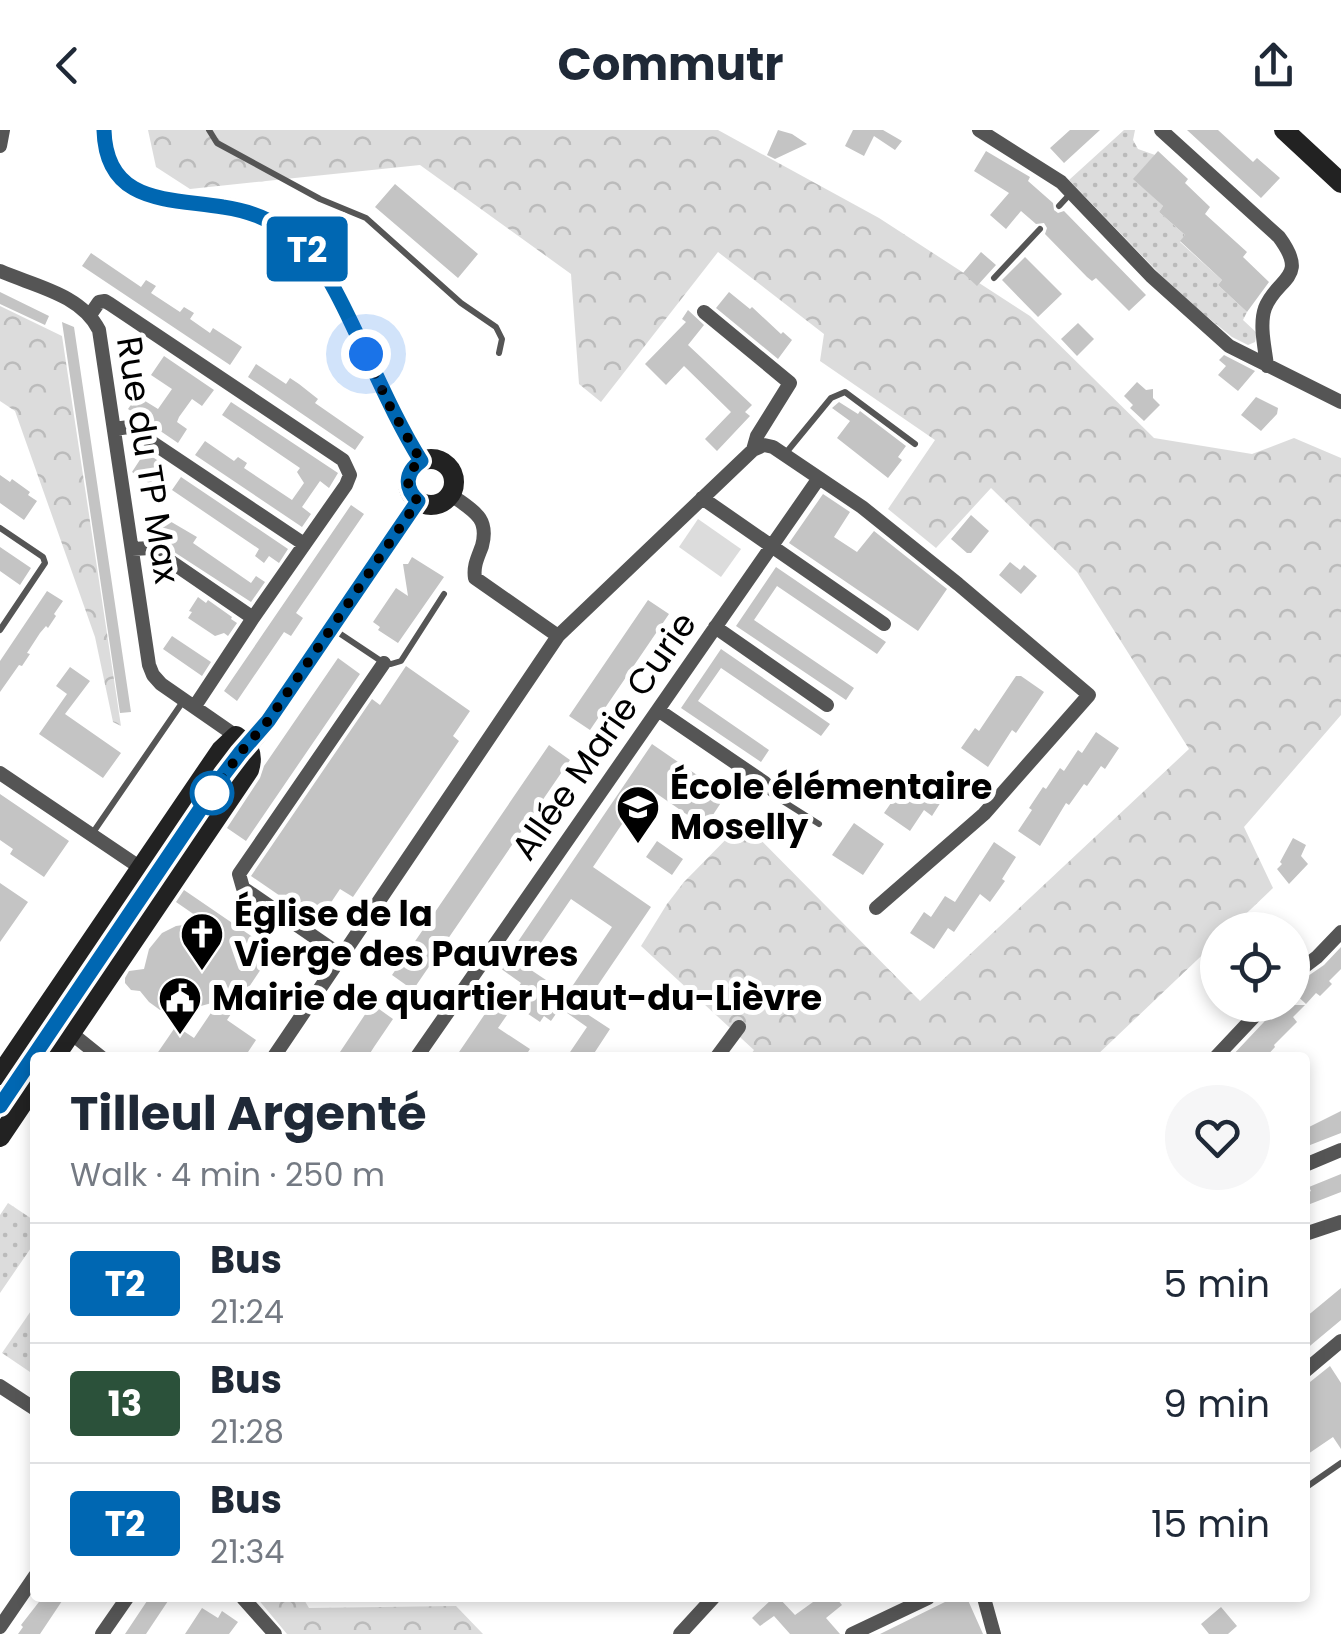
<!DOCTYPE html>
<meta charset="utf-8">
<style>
:root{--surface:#fff;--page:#f6f6f7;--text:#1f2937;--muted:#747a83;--line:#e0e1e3}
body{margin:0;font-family:Poppins,sans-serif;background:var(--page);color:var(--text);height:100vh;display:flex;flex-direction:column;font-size:38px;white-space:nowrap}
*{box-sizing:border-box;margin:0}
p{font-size:32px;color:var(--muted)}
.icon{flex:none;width:55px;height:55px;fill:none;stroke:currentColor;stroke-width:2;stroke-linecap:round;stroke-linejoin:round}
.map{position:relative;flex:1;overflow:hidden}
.drawer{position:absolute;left:30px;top:922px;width:1280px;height:550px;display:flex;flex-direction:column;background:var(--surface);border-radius:10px;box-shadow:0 5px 15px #0003}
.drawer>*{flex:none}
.badge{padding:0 20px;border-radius:8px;font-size:35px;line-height:65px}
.controls{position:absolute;left:1200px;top:782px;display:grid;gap:20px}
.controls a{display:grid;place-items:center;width:110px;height:110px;border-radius:50%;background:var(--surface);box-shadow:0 5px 15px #0003;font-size:50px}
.you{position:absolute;width:50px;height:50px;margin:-25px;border:8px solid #fff;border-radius:50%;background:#1a73e8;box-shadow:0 0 0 15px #1a73e833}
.map>.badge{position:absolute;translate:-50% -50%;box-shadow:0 0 0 5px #fff}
.round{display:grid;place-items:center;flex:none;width:105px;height:105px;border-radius:52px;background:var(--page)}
.head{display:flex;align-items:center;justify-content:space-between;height:170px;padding:0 40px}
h1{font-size:48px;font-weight:700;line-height:75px}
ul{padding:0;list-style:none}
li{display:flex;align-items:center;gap:30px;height:120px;padding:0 40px;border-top:2px solid var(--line)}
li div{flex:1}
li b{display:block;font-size:38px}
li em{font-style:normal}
li .badge{min-width:110px;font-weight:700;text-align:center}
header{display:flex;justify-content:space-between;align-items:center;height:130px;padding:0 40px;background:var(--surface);font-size:45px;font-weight:700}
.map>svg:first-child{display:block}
.grass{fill:url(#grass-dots)}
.forest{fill:url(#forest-crowns)}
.park{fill:#dcdcdc}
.building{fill:#c4c4c4;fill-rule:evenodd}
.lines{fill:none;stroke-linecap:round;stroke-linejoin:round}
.lane{stroke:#555;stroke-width:6}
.street{stroke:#555;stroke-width:14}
.secondary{stroke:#222;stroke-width:20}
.line-casing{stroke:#fff;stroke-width:22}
.line{stroke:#0067b2;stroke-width:15}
.walk{stroke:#000;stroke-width:10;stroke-dasharray:0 18}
.stop-dot{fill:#fff;stroke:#0067b2;stroke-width:5}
.labels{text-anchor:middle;stroke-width:10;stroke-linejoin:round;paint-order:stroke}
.street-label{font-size:35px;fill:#000;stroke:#fff}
.poi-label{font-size:35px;font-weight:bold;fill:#000;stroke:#fff;text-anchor:start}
</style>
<header><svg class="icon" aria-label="back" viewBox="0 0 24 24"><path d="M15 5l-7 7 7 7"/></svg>Commutr<svg class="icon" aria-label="share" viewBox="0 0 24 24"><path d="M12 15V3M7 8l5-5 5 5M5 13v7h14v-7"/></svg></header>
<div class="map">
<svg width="1341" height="1504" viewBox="0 0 1341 1504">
<defs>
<pattern id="grass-dots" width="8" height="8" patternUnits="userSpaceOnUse" patternTransform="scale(2.5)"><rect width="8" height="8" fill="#dcdcdc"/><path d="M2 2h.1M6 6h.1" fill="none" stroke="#bbb" stroke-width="1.8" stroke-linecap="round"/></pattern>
<pattern id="forest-crowns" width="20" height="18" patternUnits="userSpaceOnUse" patternTransform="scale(2.5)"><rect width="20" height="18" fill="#dcdcdc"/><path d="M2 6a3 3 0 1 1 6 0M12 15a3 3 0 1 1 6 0" fill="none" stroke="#bbb"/></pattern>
</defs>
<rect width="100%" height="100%" fill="#fff"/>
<path class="grass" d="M1124 0H1135L1133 10 1138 19 1155 25 1134 49 1163 76 1159 82 1185 105 1180 112 1222 150 1218 155 1247 182 1243 190 1257 203 1255 212 1248 215 1232 207 1178 163 1069 50Z
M8 1073 35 1091V1112L0 1163V1085Z
M35 1175V1234L30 1242 2 1223Z"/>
<path class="forest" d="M148 0H718L879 88 1030 186 1154 308 1252 324 1294 308 1341 328V585L1244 697 1273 758 1229 800H1218L1217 811 1095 927H749L754 920 641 816 667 774 684 752 743 692 920 871 1189 619 1077 442 991 358 936 418 888 379 935 310 820 231 824 204 718 122 601 272 579 254 571 144 420 35 190 59 156 37Z
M0 176 62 206 121 596 113 592 95 507 15 281 0 271Z
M257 1468H303L309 1478 456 1476 483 1504H287Z"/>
<path class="park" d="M698 389 741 419 721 447 679 417Z"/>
<path class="building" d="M778 0 792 4 807 14 775 29 767 25Z
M853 0H883L902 11 895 20 874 6 864 26 845 16Z
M1070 0H1100L1064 33 1050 18Z
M1187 0H1218L1253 32 1257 28 1280 48 1261 68Z
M986 21 1030 47 1028 51 1053 73 1054 80 1058 83 1064 81 1146 165 1129 181 1096 148 1092 151 1087 147 1045 104 1047 98 1044 93 1036 94 1021 81 1006 99 990 85 1009 63 974 41Z
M1158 21 1188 49 1185 53 1210 77 1205 84 1247 122 1243 127 1269 152 1247 182 1218 155 1222 150 1180 111 1185 105 1159 82 1163 76 1133 49Z
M395 54 478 124 458 148 375 77Z
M981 122 996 135 977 156 963 143Z
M91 123 141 157 146 150 156 156 151 163 180 182 184 177 194 183 190 189 210 203 213 198 242 217 230 235 82 136Z
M1025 127 1062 164 1038 187 1002 150Z
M0 162 49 186 45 195 0 174Z
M729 162 750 179 752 177 781 204 783 202 792 210 778 229 716 178Z
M688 180 704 195 688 215 752 275 745 282 750 286 717 321 705 309 731 282 684 236 666 255 645 234 686 192 682 189Z
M62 192 74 197 131 582 120 583Z
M1078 193 1094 209 1077 226 1061 209Z
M1224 225 1255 241 1238 261 1218 245 1226 236 1219 230Z
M164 226 214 260 202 276 192 269 179 287 177 292 187 299 178 313 128 279 137 266 158 279 172 259 151 245Z
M256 234 286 254 290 248 299 254 318 269 315 273 364 307 355 320 248 247Z
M1137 252 1146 260 1153 259V268L1160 275 1144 291 1130 278 1133 275 1124 266Z
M1256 267 1278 278 1277 284 1261 301 1241 285Z
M231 272 338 343 329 358 320 351 302 377 311 384 302 397 195 325 205 311 234 331 238 327 247 333 244 338 292 370 304 353 297 342 300 338 222 285Z
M839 272 858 284 860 281 906 316 898 327 902 330 888 348 837 308 850 291 832 278Z
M145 322 163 334 150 354 132 342Z
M0 345 10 352 12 349 30 362 28 365 37 371 24 390 0 373Z
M181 347 288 419 279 433 269 426 264 433 255 426 259 419 172 360Z
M823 364 850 382 834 407 857 422 874 401 947 459 918 501 789 413Z
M351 375 364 384 296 483 303 488 291 506 284 502 237 571 224 561Z
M156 383 197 407 193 413 251 453 256 446 265 452 251 472 151 407 153 405 145 400Z
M971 385 989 401 971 423H967L951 409Z
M0 417 31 438 20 455 0 441Z
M412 427 444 447 398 513 378 500 380 497 373 492 396 458 408 466 403 434H408Z
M1010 432 1020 440 1024 435 1037 446 1021 464 999 445Z
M776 437 886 512 877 524 777 456 754 490 854 558 846 570 736 496Z
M47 461 63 471 54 484 56 486 48 498 46 496 40 503 27 523 30 524 22 536 19 535 0 562V531Z
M198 467 206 473 208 470 232 487 231 489 237 493 228 506 224 503 215 506 188 488 192 482 189 481Z
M648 470 669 484 590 600 569 586Z
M172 506 211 532 202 546 163 519Z
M721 519 830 594 821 606 721 538 698 571 769 620 761 632 681 578Z
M338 528 360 544 246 711 227 698 260 648 264 636Z
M406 536 470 581 453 606 459 611 353 767 340 759 318 792 251 746 372 569 380 575Z
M70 537 90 551 65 584 121 623 103 648 39 604 67 564 56 556Z
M1016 546H1021L1044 562 1016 603 1012 600 988 637 961 618 975 598 979 601Z
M1096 602 1119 618 1105 639 1101 636 1087 656 1084 654 1069 675 1066 673 1040 716 1018 701 1032 680 1029 678 1043 657 1046 659 1060 638 1064 641 1078 620 1082 623Z
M652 614 726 665 705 697 647 657 593 737 651 777 581 880 610 899 591 928H566L587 897 560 878 551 891 544 886 540 892 509 871 521 853 500 838ZM571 769 612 797 567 864 525 836Z
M549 615 570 630 413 860 392 845Z
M918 646 946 664 932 686 924 680 910 701 884 683 898 663 904 667Z
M0 664 69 711 44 747 10 724 13 719 0 710Z
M854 693 884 714 863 745 832 725Z
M1293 708 1306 715 1301 726 1308 734 1289 754 1277 739 1282 734 1280 732Z
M657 711 683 729 672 745 646 727Z
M994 712 1016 727 1002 749 1005 751 990 772 980 764 954 802 948 798 934 819 910 803 924 782 931 787 945 766 955 772Z
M0 753 28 772 0 812Z
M184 760 273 821 227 890 256 910 244 928H154L176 896 194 908 219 871 190 879 160 880 149 872 140 861 131 860 125 853V848L129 841 144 839 149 819 162 803 176 796 205 792 176 772Z
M1341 817V839L1329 851 1332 854 1320 866 1316 863 1306 874 1292 861V857L1324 835Z
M372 874 393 889 374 917 367 928H336Z
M491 875 507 885 498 898 530 919 524 928H455Z
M1280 875H1305L1293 887 1297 892 1274 915 1275 917 1265 928H1230Z
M1341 981V1003L1305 1017V999Z
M1341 1044V1062L1305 1076V1064L1311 1061 1309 1057Z
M1341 1158V1190L1305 1220V1195L1310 1191 1306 1187Z
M1330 1236 1341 1253V1319L1333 1307 1305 1326V1256Z
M42 1468H64L40 1504H18L23 1497 21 1495Z
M149 1468H170L146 1504H125Z
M773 1468H779L795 1485 813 1472 809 1468H836L842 1475 826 1488 840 1504H790L774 1486 760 1496 752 1488Z
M953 1468H967L983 1504H880Z
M1221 1477 1237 1496 1228 1504H1209L1201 1494Z
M202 1478 218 1488 222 1481 238 1492 229 1504H185Z"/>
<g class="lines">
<path class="lane" d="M209 0 217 13 320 69 366 88 461 173 496 197 502 209 499 223
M1059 76 1071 63
M994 148 1040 99
M785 324 831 268 845 262 915 314
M0 398 43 427 45 433 0 500
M333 499 384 533 391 534 401 531 444 464
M765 654 770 663 819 694
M92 704 184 570
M0 976 224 644 245 618
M1305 1358 1341 1333"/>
<path class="street" d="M979 0 1061 52 1151 146 1229 216 1341 272
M1161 0 1279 107C1310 149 1277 147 1265 178 1259 195 1265 218 1267 236
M0 16 3 0
M0 141C34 156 81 164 99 200L149 535 153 545 161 554 236 606
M90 185 99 172 105 171 110 174 343 330 350 345 346 355 253 488 195 576
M114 299 129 297 304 414
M753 320 764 315 773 317 862 377 958 454 1089 565 984 684 876 778
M450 364C471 380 490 386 482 416 478 427 473 436 475 448L558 506
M702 368 884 494
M132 419 151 418 253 488
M715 497 827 575
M658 580 765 653
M0 643 169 757
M342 826 243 758 239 744 384 533
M1292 846 1317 827 1341 802
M71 903 102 928
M273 928 558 506 753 320 757 306 790 253 704 182
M416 928 819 348
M716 928 739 897
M1215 928 1265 875
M1305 1035 1341 1020
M1305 1104 1341 1092
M1305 1241 1341 1211
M0 1256 35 1279
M243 1468 275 1504
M984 1468 994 1504
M0 1497 35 1446
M102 1504 127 1468
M680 1504 713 1468
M852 1504 928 1468"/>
<path class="secondary" d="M104 0C106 75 170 68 223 77 244 80 263 86 281 98 322 124 338 166 359 208 379 250 397 292 421 331
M1284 0 1341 53
M408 352a23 23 0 1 1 46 0a23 23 0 1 1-46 0Z
M248 615 268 591 418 371
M0 945 221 620 236 606C249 615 254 624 249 640L54 928
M0 1007 35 955"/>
</g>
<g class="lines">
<g class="line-casing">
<path id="line" d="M0 976 224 644 240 623 268 591 418 371C404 358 405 342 421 331 398 294 381 255 362 215 340 171 324 125 281 98 263 86 244 80 223 77 170 68 106 75 104 0"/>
</g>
<use href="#line" class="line"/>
<path class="walk" d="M212 663 240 623 268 591 418 371C404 358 405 342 421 331L388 273 366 224"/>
</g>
<defs>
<g id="school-pin" transform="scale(2.25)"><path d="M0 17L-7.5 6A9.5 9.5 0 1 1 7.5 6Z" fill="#000" stroke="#fff"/><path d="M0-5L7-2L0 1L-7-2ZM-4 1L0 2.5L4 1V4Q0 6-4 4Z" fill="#fff"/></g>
<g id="church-pin" transform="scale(2.25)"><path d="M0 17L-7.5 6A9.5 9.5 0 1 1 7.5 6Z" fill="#000" stroke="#fff"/><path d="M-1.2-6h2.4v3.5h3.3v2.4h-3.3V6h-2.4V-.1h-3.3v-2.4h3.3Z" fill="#fff"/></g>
<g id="civic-pin" transform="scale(2.25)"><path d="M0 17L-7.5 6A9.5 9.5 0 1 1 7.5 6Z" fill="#000" stroke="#fff"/><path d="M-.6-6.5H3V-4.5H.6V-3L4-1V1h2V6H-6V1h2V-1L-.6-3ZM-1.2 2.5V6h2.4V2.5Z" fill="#fff"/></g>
</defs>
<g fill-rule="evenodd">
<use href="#school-pin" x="638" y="677"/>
<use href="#church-pin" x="202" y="804"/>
<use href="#civic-pin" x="180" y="868"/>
</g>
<circle class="stop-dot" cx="212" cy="663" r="20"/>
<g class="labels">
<g class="street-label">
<text transform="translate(148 330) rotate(81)" y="12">Rue du TP Max</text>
<text transform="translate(604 606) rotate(-55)" y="12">Allée Marie Curie</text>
</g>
<g class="poi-label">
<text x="670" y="669">École élémentaire<tspan x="670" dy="40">Moselly</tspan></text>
<text x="234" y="796">Église de la<tspan x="234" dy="40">Vierge des Pauvres</tspan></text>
<text x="212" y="880">Mairie de quartier Haut-du-Lièvre</text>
</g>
</g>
</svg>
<div class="controls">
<a><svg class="icon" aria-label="locate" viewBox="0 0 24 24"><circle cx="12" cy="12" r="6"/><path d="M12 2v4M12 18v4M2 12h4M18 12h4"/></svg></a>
</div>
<div class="you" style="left:366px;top:224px"></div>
<b class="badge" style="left:307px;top:119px;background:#0067b2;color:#fff">T2</b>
<section class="drawer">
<div class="head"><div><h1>Tilleul Argenté</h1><p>Walk · 4 min · 250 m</p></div><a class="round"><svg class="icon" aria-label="heart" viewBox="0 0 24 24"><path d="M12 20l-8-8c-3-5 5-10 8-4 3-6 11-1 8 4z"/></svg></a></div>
<ul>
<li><span class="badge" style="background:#0067b2;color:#fff">T2</span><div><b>Bus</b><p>21:24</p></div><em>5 min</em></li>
<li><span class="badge" style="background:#2b513a;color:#fff">13</span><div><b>Bus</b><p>21:28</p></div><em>9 min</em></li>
<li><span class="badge" style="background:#0067b2;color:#fff">T2</span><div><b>Bus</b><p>21:34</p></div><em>15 min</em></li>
</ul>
</section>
</div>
